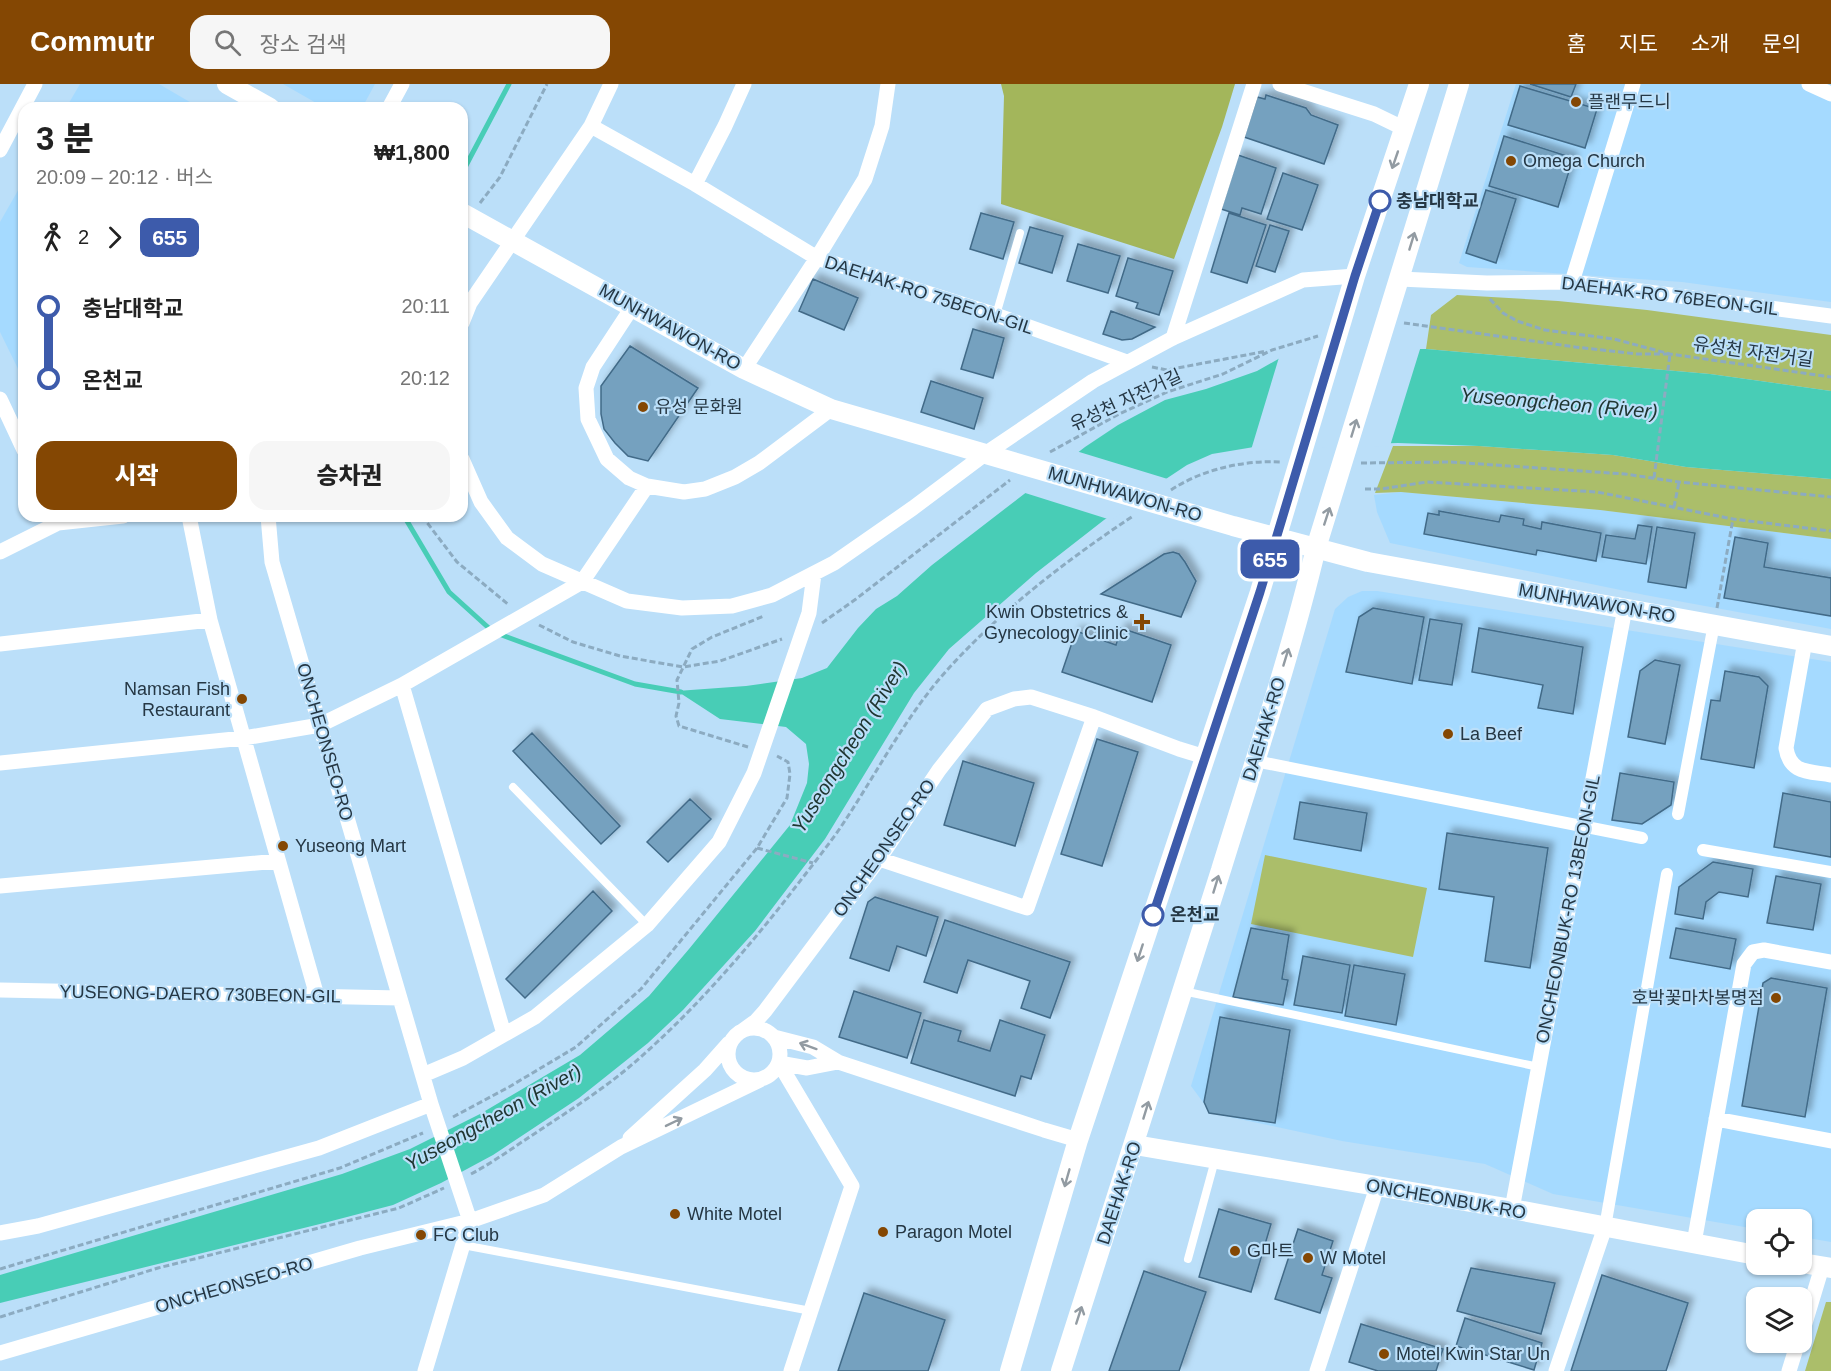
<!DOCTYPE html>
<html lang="ko">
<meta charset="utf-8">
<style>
:root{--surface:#fff;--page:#f6f6f6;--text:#222;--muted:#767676;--accent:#844703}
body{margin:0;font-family:Helvetica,"Noto Sans KR",sans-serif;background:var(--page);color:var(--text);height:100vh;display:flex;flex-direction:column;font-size:22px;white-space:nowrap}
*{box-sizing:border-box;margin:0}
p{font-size:20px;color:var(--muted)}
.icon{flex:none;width:33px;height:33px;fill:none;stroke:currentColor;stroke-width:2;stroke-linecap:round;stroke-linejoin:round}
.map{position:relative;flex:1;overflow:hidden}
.drawer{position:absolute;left:18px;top:18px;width:450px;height:420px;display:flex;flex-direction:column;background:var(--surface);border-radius:18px;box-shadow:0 2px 4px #0004}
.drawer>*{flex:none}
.badge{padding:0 12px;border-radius:9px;font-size:21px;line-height:39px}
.controls{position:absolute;left:1746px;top:1125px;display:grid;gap:12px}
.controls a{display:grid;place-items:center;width:66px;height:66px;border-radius:12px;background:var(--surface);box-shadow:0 2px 4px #0004;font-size:30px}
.map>.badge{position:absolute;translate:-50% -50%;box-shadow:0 0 0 3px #fff}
.legs{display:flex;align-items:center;gap:9px;height:66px;padding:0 18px;font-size:20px}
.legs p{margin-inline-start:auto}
.overview{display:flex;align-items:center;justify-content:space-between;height:102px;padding:0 18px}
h1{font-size:33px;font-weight:800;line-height:45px}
.button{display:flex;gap:12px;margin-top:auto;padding:12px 18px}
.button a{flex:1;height:69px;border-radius:18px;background:var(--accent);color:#fff;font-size:24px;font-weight:800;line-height:69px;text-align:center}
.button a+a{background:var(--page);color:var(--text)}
ul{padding:0 18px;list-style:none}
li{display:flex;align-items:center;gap:21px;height:72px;font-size:22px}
li i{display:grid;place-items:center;width:9px;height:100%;margin:0 8px;background:currentColor}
li i::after{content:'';width:15px;height:15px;margin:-8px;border:4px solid;border-radius:50%;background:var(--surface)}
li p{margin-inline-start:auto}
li:first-child i{background:linear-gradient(#0000 50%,currentColor 0)}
li:last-child i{background:linear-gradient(currentColor 50%,#0000 0)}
header{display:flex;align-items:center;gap:36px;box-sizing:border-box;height:84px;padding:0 30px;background:var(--accent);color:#fff}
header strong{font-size:28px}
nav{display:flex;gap:33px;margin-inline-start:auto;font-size:21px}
.search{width:420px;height:54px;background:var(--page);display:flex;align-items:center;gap:15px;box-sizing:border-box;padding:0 21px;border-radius:18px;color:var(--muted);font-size:22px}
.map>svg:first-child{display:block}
.built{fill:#a5daff}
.green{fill:#abbe6a}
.forest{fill:#a3b65b}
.water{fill:#48cdb6}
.pier{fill:#bbdff9}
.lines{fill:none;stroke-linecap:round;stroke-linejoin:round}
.stream{stroke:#48cdb6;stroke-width:5}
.building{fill:#75a1bf;stroke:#426b88;stroke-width:1.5;filter:url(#shadow)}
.path{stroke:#8cabc1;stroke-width:3;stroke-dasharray:6 3;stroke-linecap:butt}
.service{stroke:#fff;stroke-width:8}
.pedestrian{stroke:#fff;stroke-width:12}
.minor{stroke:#fff;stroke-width:15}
.tertiary{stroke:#fff;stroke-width:20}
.oneway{stroke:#929ba2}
.line-1-casing{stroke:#fff;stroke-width:14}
.line-1{stroke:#3d5bab;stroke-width:9}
.poi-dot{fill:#844703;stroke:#bbdff9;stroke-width:2}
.stop-1-dot{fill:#fff;stroke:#3d5bab;stroke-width:3}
.labels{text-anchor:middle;stroke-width:4.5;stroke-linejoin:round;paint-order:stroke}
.poi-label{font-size:18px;fill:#253744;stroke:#bbdff9;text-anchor:start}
.stop-label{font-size:18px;font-weight:bold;fill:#253744;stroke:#bbdff9;text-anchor:start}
.street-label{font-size:18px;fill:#253744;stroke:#bbdff9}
.water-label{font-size:20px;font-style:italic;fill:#203632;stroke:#bbdff9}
</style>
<header>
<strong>Commutr</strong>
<div class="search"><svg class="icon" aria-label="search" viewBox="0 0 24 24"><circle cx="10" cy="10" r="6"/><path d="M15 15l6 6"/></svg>장소 검색</div>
<nav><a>홈</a><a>지도</a><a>소개</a><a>문의</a></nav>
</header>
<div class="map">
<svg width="1831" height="1287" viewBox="0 0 1831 1287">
<defs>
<filter id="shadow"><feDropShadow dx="5.5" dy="-5.5" stdDeviation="3" flood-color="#0004"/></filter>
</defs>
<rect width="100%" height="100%" fill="#bbdff9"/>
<path class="built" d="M80 0H159L200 24H66Z
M283 0H375L362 24H325Z
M1516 0H1831V218L1682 198 1467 183 1459 179Z
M24 96V297L0 248V138Z
M1401 408 1600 426 1831 455V545L1645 511 1390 459 1377 428 1374 411Z
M1362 507H1377L1831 578V1158L1802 1153V1136H1756V1145L1553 1110 1485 1080 1342 1057 1211 1029 1191 1002 1335 525 1348 513Z"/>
<path class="green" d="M1457 211 1558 217 1647 226 1831 251V307L1710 290 1426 265 1431 231Z
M1393 362H1479L1613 371 1686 383 1831 395V455L1600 426 1401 408 1375 409Z
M1265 771 1427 804 1413 873 1251 840Z
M1826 1218H1831V1287H1805Z"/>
<path class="forest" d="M1001 0H1235L1222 43 1174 175 1001 120 1004 12Z"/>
<path class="water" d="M1296 265H1426L1710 290 1831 307V395L1686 383 1613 371 1479 362 1398 359 1254 363 1212 370 1187 381 1104 436 1036 489 949 565 914 609 825 755 755 847 683 926 648 959 579 1014 493 1071 441 1099 393 1121 324 1139 0 1219V1191L342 1090 410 1065 480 1030 580 971 649 912 689 865 790 741 807 699 809 680 806 660 786 643 720 635 677 607 746 602 802 594 827 584 858 544 876 525 897 512 932 481 1085 363 1118 341 1165 316 1206 305 1257 287Z"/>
<path class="pier" d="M1296 262H1421L1390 362 1251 366 1280 270Z
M1076 367 1171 396 1111 436 1022 408Z"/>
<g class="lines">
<path class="stream" d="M462 89 509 0
M404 432 449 508 491 546
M499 550 635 600 681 608"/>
</g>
<path class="building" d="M1530 0H1576L1571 13Z
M1520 2 1597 25 1585 64 1508 41Z
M1266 11 1306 24 1311 31 1338 41 1324 80 1244 53 1257 13 1265 15Z
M1504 52 1573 74 1558 123 1489 102Z
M1238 71 1276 84 1261 130 1242 124 1240 131 1221 125Z
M1283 89 1318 101 1302 146 1267 135Z
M1486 106 1516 115 1496 179 1466 169Z
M981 129 1014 138 1003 175 970 165Z
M1229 129 1266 141 1247 199 1211 188Z
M1270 141 1289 147 1275 188 1256 182Z
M1030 143 1063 152 1052 189 1019 179Z
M1078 160 1120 172 1108 209 1067 197Z
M1128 174 1173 187 1159 231 1136 224 1138 219 1116 212Z
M813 195 858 214 844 246 799 227Z
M1111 227 1155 243 1132 255 1122 256 1103 250Z
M973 245 1004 254 993 294 961 285Z
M630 262 698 304 648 377 628 372 615 359 604 345 601 330V302Z
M931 297 983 314 974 345 921 328Z
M1439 427 1499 438 1501 431 1524 435 1523 441 1541 445 1542 438 1601 449 1596 477 1537 466 1536 471 1424 450 1428 429 1439 431Z
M1638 441 1652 443 1646 480 1602 473 1606 451 1635 455Z
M1657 443 1695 449 1686 504 1648 498Z
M1735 453 1768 459 1764 483 1831 494V532L1724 514Z
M1173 468 1179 470 1185 478 1196 497 1181 533 1101 510 1164 470Z
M1373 524 1424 533 1412 600 1346 588 1359 533Z
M1430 535 1462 540 1452 601 1419 596Z
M1121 544 1171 561 1152 618 1062 588 1076 547 1116 561Z
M1479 544 1583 563 1573 630 1538 624 1543 601 1472 588Z
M1655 576 1680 581 1665 660 1628 653 1640 587Z
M1725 587 1759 593 1768 602 1754 684 1701 675 1711 616 1720 617Z
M532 649 620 742 601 760 513 667Z
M1097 655 1138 668 1102 782 1061 770Z
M963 677 1034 699 1015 762 944 741Z
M1620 689 1674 698 1671 721 1642 740 1612 736Z
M1783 709 1831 718V773L1774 763Z
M690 715 711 735 668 778 647 758Z
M1300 718 1367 729 1361 767 1294 755Z
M1447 749 1548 764 1530 884 1485 877 1494 813 1439 805Z
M1713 778 1753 785 1748 813 1719 808 1706 818 1703 835 1675 830 1679 803Z
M1776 792 1821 800 1813 846 1767 839Z
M593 807 612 827 525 914 506 895Z
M875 813 938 833 926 872 897 862 889 887 850 874 868 818Z
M945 836 1070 878 1050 934 1021 924 1030 897 968 876 957 909 924 898Z
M1251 844 1289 851 1282 895 1288 896 1283 921 1233 913Z
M1676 844 1736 855 1730 885 1670 874Z
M1303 872 1350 881 1342 929 1294 921Z
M1354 881 1405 890 1396 941 1345 932Z
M1771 894 1827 904 1805 1033 1742 1022 1763 899Z
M854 907 921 929 907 974 839 953Z
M1220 933 1290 946 1275 1039 1209 1029 1204 1018Z
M924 936 961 947 958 957 990 967 1000 936 1045 951 1031 995 1021 992 1015 1012 911 979Z
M1219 1125 1271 1140 1251 1208 1199 1193Z
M1298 1145 1333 1157 1322 1191 1332 1194 1320 1229 1275 1215Z
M1471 1184 1555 1199 1541 1250 1457 1227Z
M1144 1187 1206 1208 1179 1287H1109Z
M1602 1191 1688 1219 1666 1287H1571Z
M864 1209 945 1236 928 1287H838Z
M1465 1234 1542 1259 1534 1286 1456 1262Z
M1361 1240 1443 1265 1436 1287H1378L1349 1278Z"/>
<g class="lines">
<path class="path" d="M480 119 500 93 547 0
M1490 215 1503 229 1517 237 1545 246 1614 255 1670 270 1831 293
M1404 239 1575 263 1637 270H1670L1654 394
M1152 283 1167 286 1267 267
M1050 368 1119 330 1167 308 1223 290 1272 266 1318 252
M1361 379 1451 378 1625 390 1679 398 1831 413
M1365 405H1381L1427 398 1597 408 1733 435 1831 447
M1171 406C1203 385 1244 376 1282 378
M1674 423 1679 398
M422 432 457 478 509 521
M1717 524 1733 435
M822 539 856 515 1010 396
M539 541 573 558 620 572 683 583 720 577 782 555
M748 663 679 642 676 632 679 619 677 596 692 565 712 553 764 532
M757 764 813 779
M453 1033 509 1003 576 963 641 905 757 764 787 714 790 690 788 678 777 672
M471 1090C492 1079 511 1065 531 1052 564 1030 598 1009 628 984 687 934 739 875 787 814 803 793 820 772 836 750 872 698 900 641 941 593 996 530 1064 478 1133 432
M0 1185 340 1084 423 1049
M0 1233 158 1184 399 1124 444 1104"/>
<path class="service" d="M996 231 1020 149
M513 703 647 841
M1183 907 1539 983
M463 1161 811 1227
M1188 1175 1215 1076"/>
<path class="pedestrian" d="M1255 677 1642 754
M1678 730 1714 540
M1703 766 1831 788
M1605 1143 1667 790"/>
<path class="minor" d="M1280 0 1374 30 1405 45
M1809 0 1831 10
M389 24 402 0
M591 42 695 100 817 174 996 231 1127 278
M0 66 35 0
M695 100 725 42 744 0
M1400 195 1487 199 1572 198 1831 232
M1572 198 1633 0
M633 222 593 283 586 304 588 335 607 375 629 394 647 402 684 408 705 405 735 393 759 379 831 325
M462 239 470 219 591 42 611 0
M1173 254 1254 0
M744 285 817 174 865 95 882 42 888 0
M0 315 24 366
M462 375 481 418 507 454 542 480 627 517 682 524 732 522 772 511 834 479 913 424 985 370 1093 297 1173 254 1303 196 1355 192
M189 432 210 536 317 912
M268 432 272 478 431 1020 470 1137 425 1287
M0 468 58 439 123 432
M1805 557 1786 664C1790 690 1809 687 1831 691
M0 560 210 536
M402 601 504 950
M0 679 244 654 320 641 402 601 582 498 647 402
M879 775 1027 824 1094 633
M0 802 278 777
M0 906 400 914
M728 970a26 26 0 1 1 52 0a26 26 0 1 1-52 0Z
M742 947 756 937 765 927 879 775 939 686 987 625 1014 615 1031 613 1094 633 1179 665 1205 673
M774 953 813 963 838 978 1044 1046 1078 1056
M779 979 852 1102 791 1287
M779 979 807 984 838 978
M423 991 463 974 535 933 647 841 719 758 754 689 809 529 814 490
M1716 1035 1831 1057
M630 1054 705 986 729 959
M1512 1125 1625 524
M0 1149 38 1142 319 1064 431 1020
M1694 1159 1744 880 1753 868 1764 866 1831 878
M1802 1249 1822 1183
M0 1269 360 1164 470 1137 544 1111 621 1063 760 996
M1317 1287 1377 1103
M1556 1287 1605 1143
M1789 1287 1798 1258"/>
<path class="tertiary" d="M227 0 270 24
M462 129 744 285 831 325 1233 442 1368 478 1831 562
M1135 1061 1512 1125 1756 1171
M1802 1179 1831 1184
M1010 1287 1078 1056 1260 508 1355 192 1419 0
M1061 1287C1115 1120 1168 953 1221 786 1254 679 1290 573 1316 464L1459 0"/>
</g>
<defs><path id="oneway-shaft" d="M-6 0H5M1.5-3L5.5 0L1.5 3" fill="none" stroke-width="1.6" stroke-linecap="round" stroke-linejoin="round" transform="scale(1.5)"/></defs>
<g class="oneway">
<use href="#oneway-shaft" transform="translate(1395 76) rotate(109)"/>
<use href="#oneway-shaft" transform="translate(1412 157) rotate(-73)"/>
<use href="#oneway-shaft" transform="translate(1354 344) rotate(-73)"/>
<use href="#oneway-shaft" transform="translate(1327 432) rotate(-72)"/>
<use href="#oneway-shaft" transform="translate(1286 573) rotate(-73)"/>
<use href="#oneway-shaft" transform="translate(1216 800) rotate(-73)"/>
<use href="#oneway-shaft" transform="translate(1140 869) rotate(108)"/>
<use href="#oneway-shaft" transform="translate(808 962) rotate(-160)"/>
<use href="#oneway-shaft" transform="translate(1146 1026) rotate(-73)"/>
<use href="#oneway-shaft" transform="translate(674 1038) rotate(-26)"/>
<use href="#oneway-shaft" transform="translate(1067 1094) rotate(106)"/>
<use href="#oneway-shaft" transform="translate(1079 1231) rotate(-72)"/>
</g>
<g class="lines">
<g class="line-1-casing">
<path id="line-1" d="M1153 831 1260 508 1355 192 1380 117"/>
</g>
<use href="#line-1" class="line-1"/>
</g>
<g class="poi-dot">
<circle cx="1576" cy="18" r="6"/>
<circle cx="1511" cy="77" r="6"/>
<circle cx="643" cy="323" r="6"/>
<path d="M1139 529h6v6h6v6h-6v6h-6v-6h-6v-6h6z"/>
<circle cx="242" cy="615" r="6"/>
<circle cx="1448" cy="650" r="6"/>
<circle cx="283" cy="762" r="6"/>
<circle cx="1776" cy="914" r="6"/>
<circle cx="675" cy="1130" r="6"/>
<circle cx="883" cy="1148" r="6"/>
<circle cx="421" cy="1151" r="6"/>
<circle cx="1235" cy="1167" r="6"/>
<circle cx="1308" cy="1174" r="6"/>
<circle cx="1384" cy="1270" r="6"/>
</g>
<g class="stop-1-dot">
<circle cx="1380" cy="117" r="10"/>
<circle cx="1153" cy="831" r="10"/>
</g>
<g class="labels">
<g class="poi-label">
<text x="1588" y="24">플랜무드니</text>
<text x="1523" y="83">Omega Church</text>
<text x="655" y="329">유성 문화원</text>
<text x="1128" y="534" text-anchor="end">Kwin Obstetrics &amp;<tspan x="1128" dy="21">Gynecology Clinic</tspan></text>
<text x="230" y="611" text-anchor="end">Namsan Fish<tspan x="230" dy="21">Restaurant</tspan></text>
<text x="1460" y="656">La Beef</text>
<text x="295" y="768">Yuseong Mart</text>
<text x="1764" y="920" text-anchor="end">호박꽃마차봉명점</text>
<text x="687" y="1136">White Motel</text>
<text x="895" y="1154">Paragon Motel</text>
<text x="433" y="1157">FC Club</text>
<text x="1247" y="1173">G마트</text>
<text x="1320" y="1180">W Motel</text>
<text x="1396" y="1276">Motel Kwin Star Un</text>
</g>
<g class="stop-label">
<text x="1396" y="123">충남대학교</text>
<text x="1170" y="837">온천교</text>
</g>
<g class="street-label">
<text transform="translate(929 211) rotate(18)" y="6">DAEHAK-RO 75BEON-GIL</text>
<text transform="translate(1670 212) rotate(7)" y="6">DAEHAK-RO 76BEON-GIL</text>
<text transform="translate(670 243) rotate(29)" y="6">MUNHWAWON-RO</text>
<text transform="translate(1753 268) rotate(8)" y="6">유성천 자전거길</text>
<text transform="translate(1126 316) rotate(-25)" y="6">유성천 자전거길</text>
<text transform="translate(1125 410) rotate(16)" y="6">MUNHWAWON-RO</text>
<text transform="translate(1597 519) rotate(10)" y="6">MUNHWAWON-RO</text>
<text transform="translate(1264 645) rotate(-73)" y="6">DAEHAK-RO</text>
<text transform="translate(325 658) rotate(74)" y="6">ONCHEONSEO-RO</text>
<text transform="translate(884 764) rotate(-55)" y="6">ONCHEONSEO-RO</text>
<text transform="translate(1568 825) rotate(-79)" y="6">ONCHEONBUK-RO 13BEON-GIL</text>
<text transform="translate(200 910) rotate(1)" y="6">YUSEONG-DAERO 730BEON-GIL</text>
<text transform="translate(1119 1109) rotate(-72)" y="6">DAEHAK-RO</text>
<text transform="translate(1446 1115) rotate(10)" y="6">ONCHEONBUK-RO</text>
<text transform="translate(234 1201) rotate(-16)" y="6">ONCHEONSEO-RO</text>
</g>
<g class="water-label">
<text transform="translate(1559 319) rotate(5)" y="7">Yuseongcheon (River)</text>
<text transform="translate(849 663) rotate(-58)" y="7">Yuseongcheon (River)</text>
<text transform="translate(493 1033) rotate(-29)" y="7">Yuseongcheon (River)</text>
</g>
</g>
</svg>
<div class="controls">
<a><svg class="icon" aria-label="locate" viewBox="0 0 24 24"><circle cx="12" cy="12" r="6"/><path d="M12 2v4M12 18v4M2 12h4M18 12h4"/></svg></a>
<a><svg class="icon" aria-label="layers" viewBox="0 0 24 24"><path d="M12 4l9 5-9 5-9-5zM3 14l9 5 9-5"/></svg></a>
</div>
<b class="badge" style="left:1270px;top:475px;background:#3d5bab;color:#fff">655</b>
<section class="drawer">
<div class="overview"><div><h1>3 분</h1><p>20:09 – 20:12 · 버스</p></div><b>₩1,800</b></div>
<div class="legs"><svg class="icon" aria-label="walk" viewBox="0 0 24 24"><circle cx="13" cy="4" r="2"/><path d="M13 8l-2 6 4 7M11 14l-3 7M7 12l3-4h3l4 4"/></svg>2<svg class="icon" aria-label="forward" viewBox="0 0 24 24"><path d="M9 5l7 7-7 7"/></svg><b class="badge" style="background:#3d5bab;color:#fff">655</b></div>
<ul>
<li><i style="color:#3d5bab"></i><b>충남대학교</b><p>20:11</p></li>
<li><i style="color:#3d5bab"></i><b>온천교</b><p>20:12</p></li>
</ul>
<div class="button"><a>시작</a><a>승차권</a></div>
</section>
</div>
